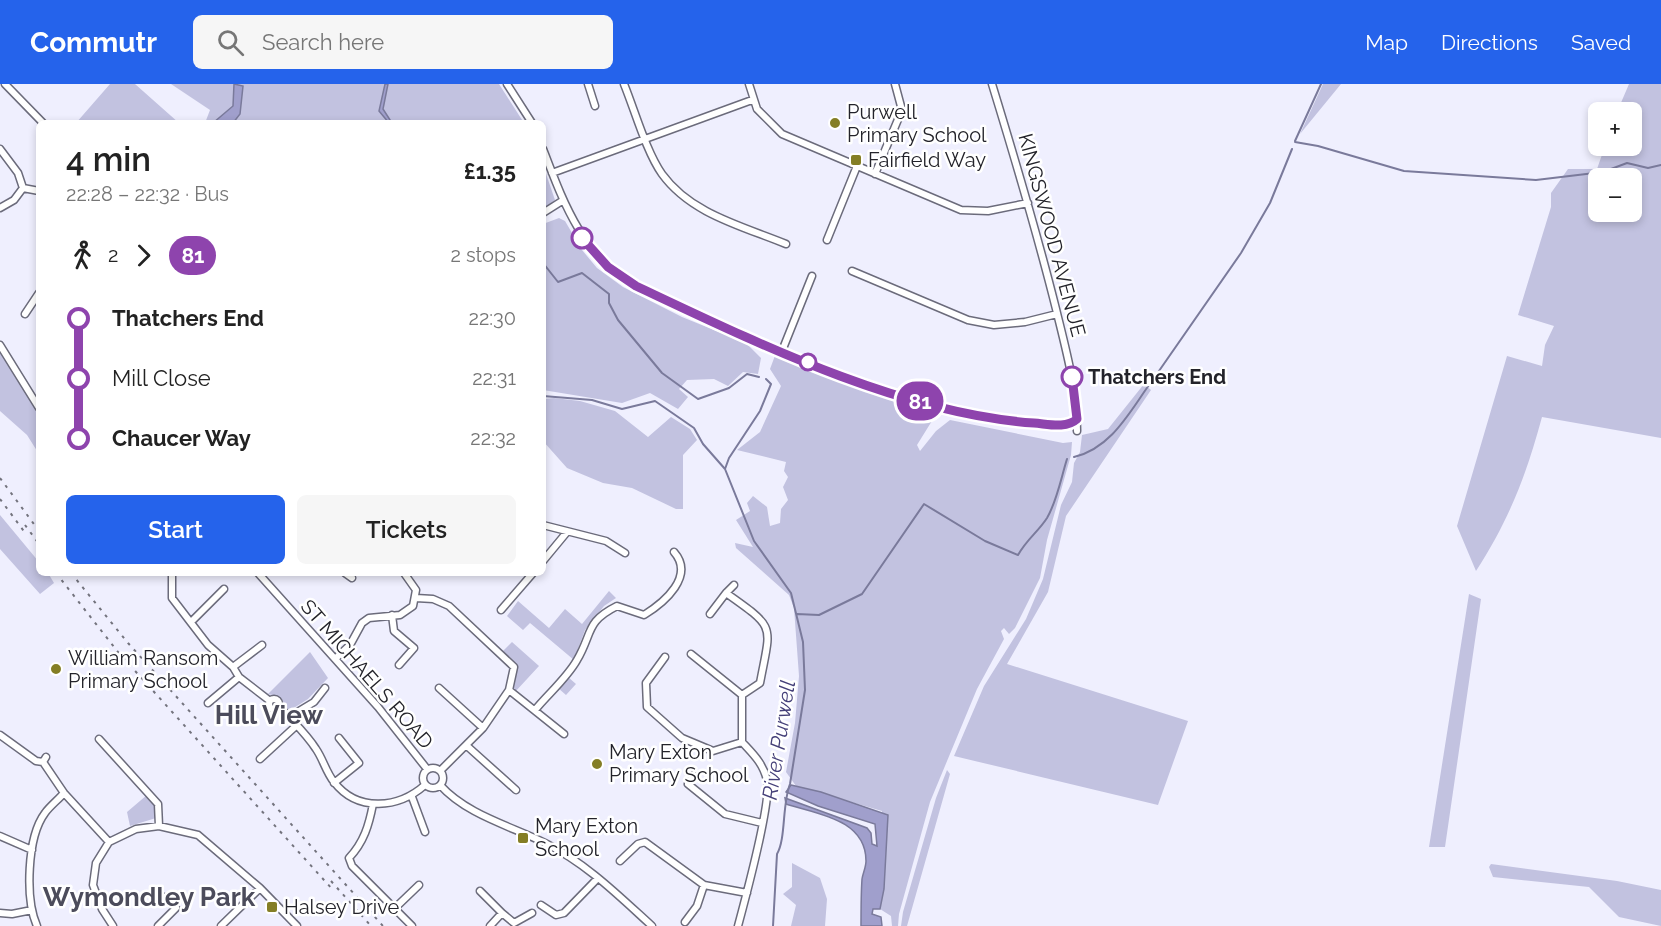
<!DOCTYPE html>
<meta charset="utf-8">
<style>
:root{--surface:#fff;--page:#f6f6f6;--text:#222;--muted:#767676;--accent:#2563eb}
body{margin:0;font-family:Raleway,sans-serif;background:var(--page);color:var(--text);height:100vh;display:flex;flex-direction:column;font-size:22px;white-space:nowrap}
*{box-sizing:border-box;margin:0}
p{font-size:20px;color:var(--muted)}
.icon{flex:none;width:33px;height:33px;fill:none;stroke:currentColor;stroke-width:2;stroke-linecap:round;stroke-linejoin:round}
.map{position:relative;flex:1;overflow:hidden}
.details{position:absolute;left:36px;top:36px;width:510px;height:456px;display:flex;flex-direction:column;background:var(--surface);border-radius:9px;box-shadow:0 3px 9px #0003}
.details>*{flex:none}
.badge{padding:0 12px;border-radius:20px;font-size:21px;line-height:39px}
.controls{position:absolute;left:1588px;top:18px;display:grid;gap:12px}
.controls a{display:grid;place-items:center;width:54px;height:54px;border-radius:9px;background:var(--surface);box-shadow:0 3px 9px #0003;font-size:30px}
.map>.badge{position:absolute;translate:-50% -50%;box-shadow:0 0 0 3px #fff}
.legs{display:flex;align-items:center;gap:9px;height:66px;padding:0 30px;font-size:20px}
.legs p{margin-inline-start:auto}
.headline{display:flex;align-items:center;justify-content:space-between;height:102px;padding:0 30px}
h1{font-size:33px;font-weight:600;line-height:45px}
.cta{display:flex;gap:12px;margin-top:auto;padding:12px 30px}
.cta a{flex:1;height:69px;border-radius:9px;background:var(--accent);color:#fff;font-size:24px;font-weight:600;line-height:69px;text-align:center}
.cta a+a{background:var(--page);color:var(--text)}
ul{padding:0 30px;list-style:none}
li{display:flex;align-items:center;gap:21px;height:60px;font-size:22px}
li i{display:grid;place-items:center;width:9px;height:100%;margin:0 8px;background:currentColor}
li i::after{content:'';width:15px;height:15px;margin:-8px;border:4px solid;border-radius:50%;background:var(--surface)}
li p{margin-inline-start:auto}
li:first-child i{background:linear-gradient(#0000 50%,currentColor 0)}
li:last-child i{background:linear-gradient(currentColor 50%,#0000 0)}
header{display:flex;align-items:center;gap:36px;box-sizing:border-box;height:84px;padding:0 30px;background:var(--accent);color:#fff}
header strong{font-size:28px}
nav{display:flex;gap:33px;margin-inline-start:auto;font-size:21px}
.search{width:420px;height:54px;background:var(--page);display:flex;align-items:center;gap:15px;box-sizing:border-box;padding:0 21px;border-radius:9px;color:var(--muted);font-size:22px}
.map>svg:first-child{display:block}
.green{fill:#c2c2e0;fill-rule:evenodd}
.water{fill:#a09fcc;stroke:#7a7a9b;stroke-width:1.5}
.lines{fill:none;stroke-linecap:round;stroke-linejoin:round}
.stream{stroke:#7a7a9b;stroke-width:2}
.street-casing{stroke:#6b6b7b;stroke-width:9}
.street{stroke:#fff;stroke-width:6}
.rail{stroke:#73737d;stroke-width:2;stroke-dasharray:3 6;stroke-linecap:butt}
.line-1-casing{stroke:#fff;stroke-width:14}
.line-1{stroke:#8e44ad;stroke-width:9}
.poi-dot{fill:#847e25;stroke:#fff;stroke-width:2}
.stop-1-dot{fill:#fff;stroke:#8e44ad;stroke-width:3}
.labels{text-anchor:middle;stroke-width:5;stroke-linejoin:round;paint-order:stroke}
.poi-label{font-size:20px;fill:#23232a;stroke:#fff;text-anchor:start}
.street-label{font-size:20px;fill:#23232a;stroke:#fff}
.stop-label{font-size:20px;font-weight:bold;fill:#23232a;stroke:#fff;text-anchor:start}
.water-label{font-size:21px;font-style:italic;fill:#454079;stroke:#fff}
.district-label{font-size:26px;font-weight:bold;fill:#4c4c5b;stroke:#fff}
</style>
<header>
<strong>Commutr</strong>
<div class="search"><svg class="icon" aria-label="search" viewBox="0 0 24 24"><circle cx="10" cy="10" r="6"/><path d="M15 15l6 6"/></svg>Search here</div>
<nav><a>Map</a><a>Directions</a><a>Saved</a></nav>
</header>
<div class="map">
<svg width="1661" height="842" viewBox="0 0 1661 842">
<rect width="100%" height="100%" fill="#efeffe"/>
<path class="green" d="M110 0H135L179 39H76Z
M171 0H499L524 39H205L210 26Z
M1323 0H1341L1300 50Z
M1629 0H1661V354L1542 333C1526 392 1509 436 1476 487L1457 442 1507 272 1542 282 1545 261 1554 242 1518 231 1551 123V109L1568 85H1597L1605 62H1632V28H1617ZM1632 94V128H1599V94Z
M543 81 555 116 543 126Z
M559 134 565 137 582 166 597 184 623 203 682 233 746 259 761 274 758 290 743 288 728 302 714 295 687 296 679 305 688 313 678 325 650 309 622 319 543 306V140Z
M0 268 39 328V370L27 351 0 327Z
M776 269 865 305 928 324 935 332 917 361 920 367 936 347 950 336 1063 359 1072 358 1071 371 1047 456 1040 494 1015 544 1009 550 1004 544 1001 547 1004 555 977 605 930 718 899 830 898 842H892L891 832 880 825 884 805 882 727 796 702 786 688 795 639 799 592 794 524 789 511 736 464 735 459 753 463 736 436 750 427 747 419 753 412 767 423 770 442 780 439 781 425 788 416 783 403 788 393 784 387 786 378 737 366 760 348 781 302 770 285Z
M1144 300 1151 306 1066 432 1048 508 1007 580 1188 637 1158 721 954 672 984 602 1026 535 1043 495 1061 421 1072 398 1074 379 1080 368 1082 351 1108 345Z
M554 314 580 317 615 327 648 353 671 333 690 345 697 356 683 371V425H676L632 404 603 399 567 384 543 357V315Z
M0 431 39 478V489H48L54 499 40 510 0 465Z
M609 507 616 514 604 522 585 546 574 576 530 539 523 546 507 532 518 517 549 544 565 525 582 540Z
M1469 510 1481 515 1445 763H1429Z
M512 558 539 582 515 608 513 605 517 583 502 568Z
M310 568 328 594 308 615 289 627 280 613 268 610Z
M568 593 576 600 566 611 558 604Z
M947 686 950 690 907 842H901L903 828 936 714Z
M147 711 156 720V734L130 742 127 728Z
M792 779 820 794 827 815 825 842H791L796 821 783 810 792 803Z
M1491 780 1617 797 1661 806V842L1619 833 1589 803 1493 793 1489 783Z"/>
<path class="water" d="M234 0 243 2 240 30 233 39H213L233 22Z
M385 0H388L383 25 392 39H389L379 27Z
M791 701 821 708 888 731 884 805 880 825H873L872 830 881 833 882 842H861C861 827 861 810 862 795 863 789 866 783 866 777 866 735 817 730 786 720L785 714 867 744 871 749 872 760 877 762 875 740 818 722 786 708Z"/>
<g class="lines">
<path class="stream" d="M1295 57 1321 0
M1295 58 1318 62 1404 87 1536 96 1603 88 1627 79 1648 84 1661 81
M543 179 558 198 582 189 609 210V219L618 236 662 289 698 315 729 304 747 290 759 293
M1152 297 1241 169 1270 119 1292 65
M543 312 592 316 622 325 655 317 694 344 703 360 725 385 754 457 791 509 803 558 805 606 790 700C782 720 786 755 777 770L773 842
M1074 373C1111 364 1129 329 1149 301
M725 385 729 374 760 327 771 300 766 295
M797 530 819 531 862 510 924 420 985 457 1018 471C1027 455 1038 448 1047 434 1057 417 1061 394 1067 375"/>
<g class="street-casing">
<path id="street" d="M5 0 43 39
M507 0 532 39
M588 0 595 22
M624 0C635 27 646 67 662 90 691 130 742 142 786 160
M749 0 757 25 782 50 961 126 988 127 1028 119
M992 0C1015 75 1037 149 1056 225 1066 266 1077 305 1077 347
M0 65 18 89 23 104 14 116 0 124
M543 65C564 120 582 171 636 202 755 258 902 330 1034 339 1048 340 1066 345 1077 335
M552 89 752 16
M875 90 902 26 895 0
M23 104 39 107
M543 129 562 117
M827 156 857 82
M852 187 968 236 994 241 1025 238 1057 230
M25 230 39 209
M0 261 39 324
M782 267 812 192
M543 441 606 457 625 469
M543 477 567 448
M172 489V514L208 561 233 583 239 593 270 617
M258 489 378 623 427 685
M345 489 352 494
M726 509 734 501
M416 514 433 515 449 522 514 583 509 606 483 644 440 687
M501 526 533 489
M710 530 726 509C777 545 771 540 760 599L742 611V658C753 670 763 679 767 696 772 716 745 816 738 842
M392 531 394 547 414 564 399 581
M192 537 224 505
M691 570 742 611
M665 573 646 599 647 623 682 654 713 667 742 658
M335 575 350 561 362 539 369 534 400 531 413 522 416 506 404 489
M233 583 262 561
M439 604 483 644
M509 606 564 650
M269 620a5 5 0 1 1 10 0a5 5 0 1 1-10 0Z
M208 619 239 593
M279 622C291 636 306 649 316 665 323 675 326 688 334 698 358 729 399 724 425 701
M535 626C548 610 567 594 577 576 593 549 585 538 617 522L644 531C665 518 695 492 674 468
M289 633 314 618 325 604
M0 651 36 677 43 678
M99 655 158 720 159 742
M467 662 516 706
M46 673 43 678 64 709 109 758
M260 675 297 641
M423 694a10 10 0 1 1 20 0a10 10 0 1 1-20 0Z
M693 691 688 700 725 730 762 739
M334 699 359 679 339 654
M440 701C467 731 511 742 545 759 586 779 619 812 652 842
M412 713 425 748
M373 720C369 741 364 758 349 774L352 782 412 842
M0 752 32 766
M620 777 638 760 645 758 704 801 747 809
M480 807 502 829
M541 821 556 831 564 829 598 794
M395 824 419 801
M0 829 12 830 32 826
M685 838 697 822 704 801
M37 842C25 815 27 753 45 729 50 722 58 716 64 709
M113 842 102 825 93 801 96 779 109 758 136 745 159 742 198 751 260 804 297 842
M158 842 176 824 164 813
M221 842 260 804
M490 842 502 829 514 839 532 829"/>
</g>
<use href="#street" class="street"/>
<path class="rail" d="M0 394 39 447
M0 415 26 450
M25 441 39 460
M56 489 118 568 333 806
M71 489 128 559 383 842
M331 797 371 842"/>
</g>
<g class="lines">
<g class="line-1-casing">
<path id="line-1" d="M582 154 608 183 636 202C755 258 901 330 1034 339 1048 340 1066 345 1077 335L1072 293"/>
</g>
<use href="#line-1" class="line-1"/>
</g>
<g class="poi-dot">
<circle cx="835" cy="39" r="6"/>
<rect x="850" y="70" width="12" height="12" rx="3"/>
<circle cx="56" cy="585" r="6"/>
<circle cx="597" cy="680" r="6"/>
<rect x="517" y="748" width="12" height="12" rx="3"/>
<rect x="266" y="817" width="12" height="12" rx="3"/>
</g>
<g class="stop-1-dot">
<circle cx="582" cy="154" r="10"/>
<circle cx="808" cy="278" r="8"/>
<circle cx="1072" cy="293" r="10"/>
</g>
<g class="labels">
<g class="poi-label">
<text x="847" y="35">Purwell<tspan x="847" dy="23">Primary School</tspan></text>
<text x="868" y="83">Fairfield Way</text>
<text x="68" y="581">William Ransom<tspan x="68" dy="23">Primary School</tspan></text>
<text x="609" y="675">Mary Exton<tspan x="609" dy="23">Primary School</tspan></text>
<text x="535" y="749">Mary Exton<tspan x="535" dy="23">School</tspan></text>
<text x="284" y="830">Halsey Drive</text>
</g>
<g class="street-label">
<text transform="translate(1052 151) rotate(75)" y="7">KINGSWOOD AVENUE</text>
<text transform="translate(367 590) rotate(49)" y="7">ST MICHAELS ROAD</text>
</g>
<g class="stop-label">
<text x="1088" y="300">Thatchers End</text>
</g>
<g class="water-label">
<text transform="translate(779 656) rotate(-81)" y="7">River Purwell</text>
</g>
<g class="district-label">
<text x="269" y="640">Hill View</text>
<text x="149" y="822">Wymondley Park</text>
</g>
</g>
</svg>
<div class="controls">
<a>+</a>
<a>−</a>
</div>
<b class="badge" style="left:920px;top:317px;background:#8e44ad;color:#fff">81</b>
<section class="details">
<div class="headline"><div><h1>4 min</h1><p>22:28 – 22:32 · Bus</p></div><b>£1.35</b></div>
<div class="legs"><svg class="icon" aria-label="walk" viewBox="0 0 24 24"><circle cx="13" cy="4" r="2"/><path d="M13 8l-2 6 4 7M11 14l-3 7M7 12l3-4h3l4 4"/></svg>2<svg class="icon" aria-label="forward" viewBox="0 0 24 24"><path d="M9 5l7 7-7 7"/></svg><b class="badge" style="background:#8e44ad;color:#fff">81</b><p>2 stops</p></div>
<ul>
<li><i style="color:#8e44ad"></i><b>Thatchers End</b><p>22:30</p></li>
<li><i style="color:#8e44ad"></i><span>Mill Close</span><p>22:31</p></li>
<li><i style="color:#8e44ad"></i><b>Chaucer Way</b><p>22:32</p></li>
</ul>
<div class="cta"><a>Start</a><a>Tickets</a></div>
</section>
</div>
